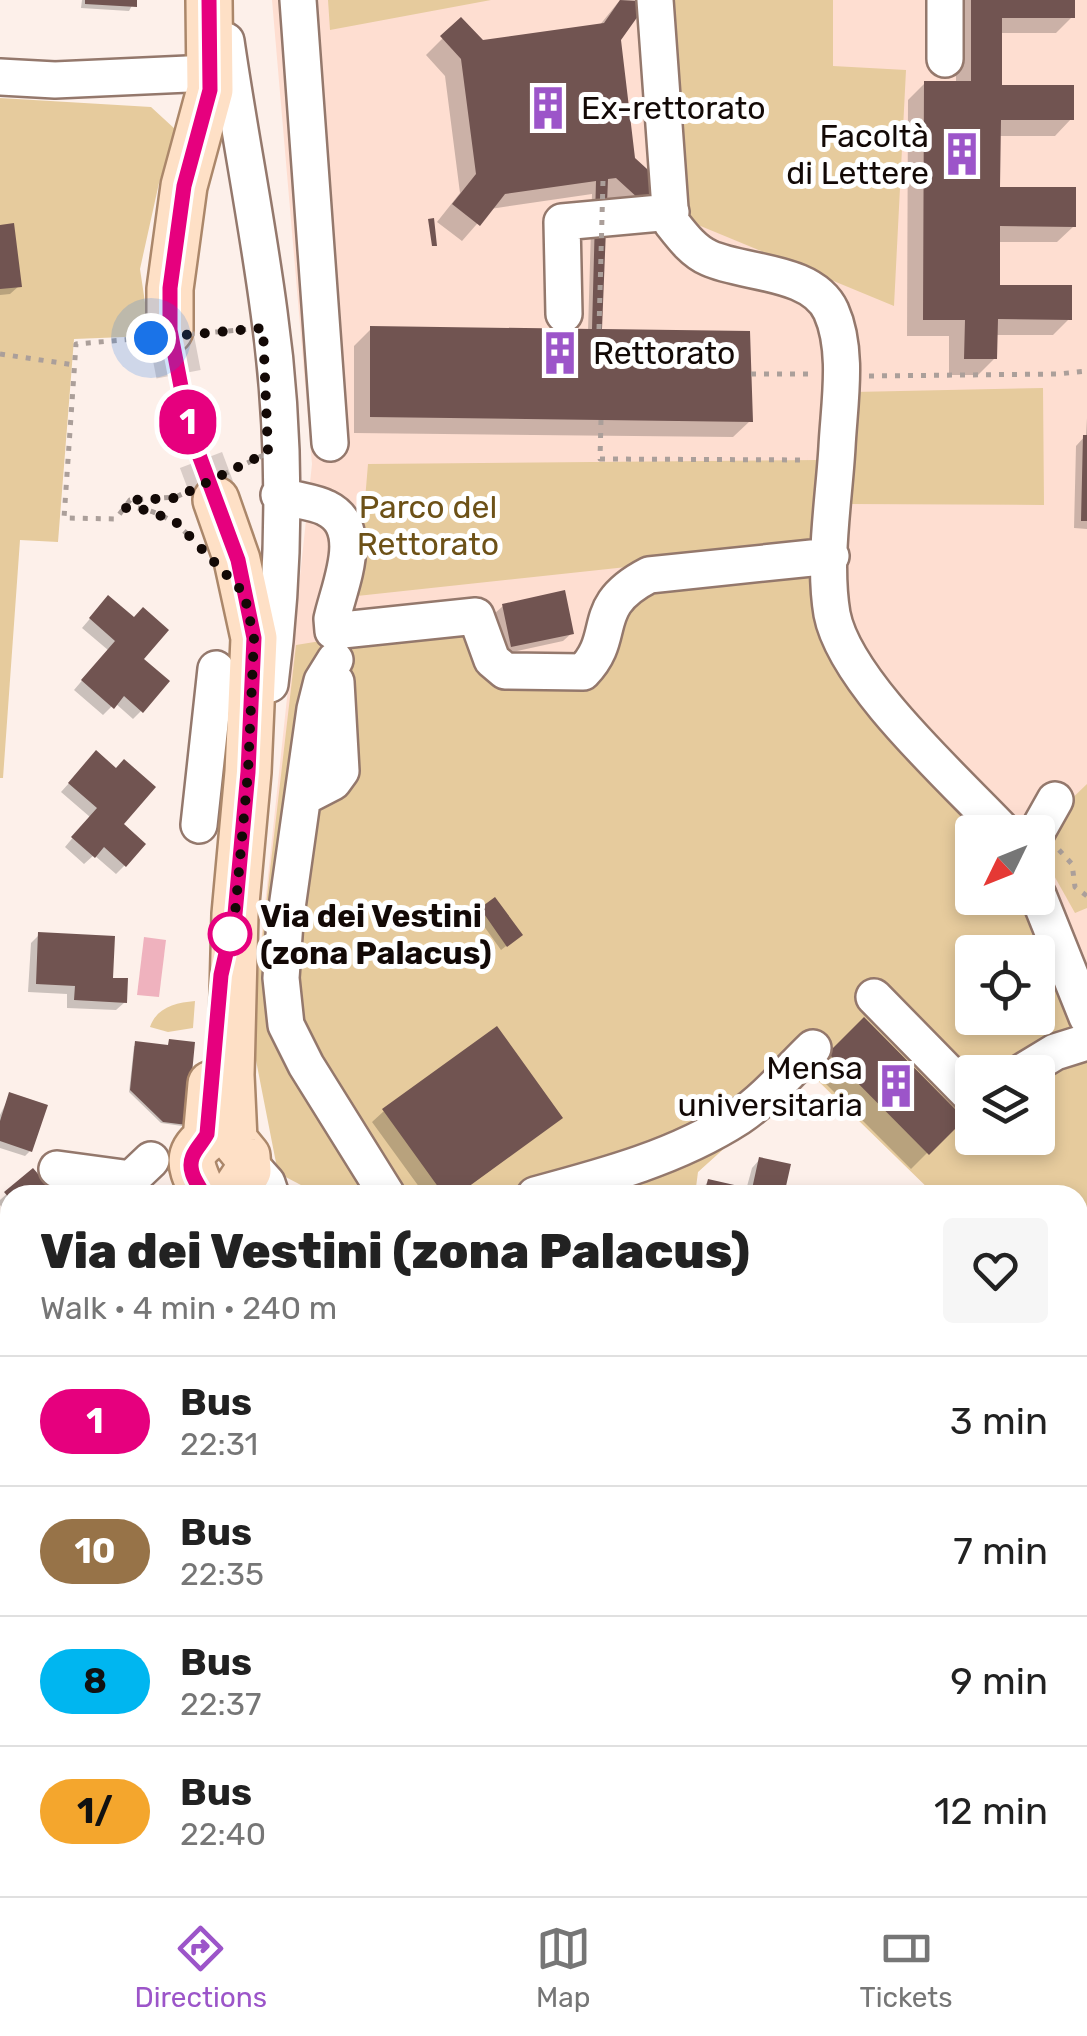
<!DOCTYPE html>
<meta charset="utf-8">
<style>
:root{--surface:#fff;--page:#f6f6f6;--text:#222;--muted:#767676;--line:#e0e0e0;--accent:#9c55c9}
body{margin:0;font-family:Rubik,sans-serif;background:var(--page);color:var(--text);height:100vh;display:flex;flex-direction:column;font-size:38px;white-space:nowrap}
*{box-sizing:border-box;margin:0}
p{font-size:32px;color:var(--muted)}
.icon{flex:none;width:55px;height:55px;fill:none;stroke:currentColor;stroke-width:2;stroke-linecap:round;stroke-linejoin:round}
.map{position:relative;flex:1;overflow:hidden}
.sheet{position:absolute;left:0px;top:1185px;width:1088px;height:712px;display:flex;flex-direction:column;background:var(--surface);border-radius:30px 30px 0 0;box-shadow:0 5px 15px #0003}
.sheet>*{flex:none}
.badge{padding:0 20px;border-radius:32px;font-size:35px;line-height:65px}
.needle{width:65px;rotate:227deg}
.tools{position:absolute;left:955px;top:815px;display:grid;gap:20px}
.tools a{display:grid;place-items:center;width:100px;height:100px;border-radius:10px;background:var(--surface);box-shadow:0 5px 15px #0003;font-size:50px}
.you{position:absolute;width:50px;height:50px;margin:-25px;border:8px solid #fff;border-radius:50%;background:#1a73e8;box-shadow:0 0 0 15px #1a73e833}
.map>.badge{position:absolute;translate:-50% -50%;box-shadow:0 0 0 5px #fff}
.round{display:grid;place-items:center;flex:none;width:105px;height:105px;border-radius:10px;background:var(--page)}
.overview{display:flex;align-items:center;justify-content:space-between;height:170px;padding:0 40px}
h1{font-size:48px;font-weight:800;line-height:75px}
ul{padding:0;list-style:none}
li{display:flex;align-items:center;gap:30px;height:130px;padding:0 40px;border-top:2px solid var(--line)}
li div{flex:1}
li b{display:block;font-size:38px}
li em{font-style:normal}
li .badge{min-width:110px;font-weight:700;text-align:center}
.tab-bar{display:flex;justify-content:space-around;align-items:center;height:140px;border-top:2px solid var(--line);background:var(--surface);font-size:28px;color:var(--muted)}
.tab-bar a{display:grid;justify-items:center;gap:5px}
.tab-bar .active{color:var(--accent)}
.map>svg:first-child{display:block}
.built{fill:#feded1;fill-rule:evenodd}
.green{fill:#e6cb9d;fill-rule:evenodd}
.water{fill:#efb2be}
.shadow{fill:#0003}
.building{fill:#715451}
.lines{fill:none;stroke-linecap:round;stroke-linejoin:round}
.major-tunnel{stroke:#dacdc8;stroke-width:45;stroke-dasharray:45 22;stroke-linecap:butt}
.minor-casing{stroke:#94786c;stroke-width:40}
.major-casing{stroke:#ab876a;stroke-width:50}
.path{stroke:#ab9f9a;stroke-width:5;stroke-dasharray:5 8;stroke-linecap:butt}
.minor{stroke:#fff;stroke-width:35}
.major{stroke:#fee0c6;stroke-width:45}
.path-bridge{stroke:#ab9f9a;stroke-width:5;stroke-dasharray:5 8;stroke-linecap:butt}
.line-casing{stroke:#fff;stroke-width:22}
.line{stroke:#e6007e;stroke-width:15}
.walk{stroke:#130906;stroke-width:10;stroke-dasharray:0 18}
.stop-dot{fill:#fff;stroke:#e6007e;stroke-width:5}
.labels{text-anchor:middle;stroke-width:10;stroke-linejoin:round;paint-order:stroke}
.poi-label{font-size:32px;fill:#130906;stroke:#fff;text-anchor:start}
.park-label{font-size:32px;fill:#6d5117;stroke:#fff}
.stop-label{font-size:32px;font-weight:bold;fill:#130906;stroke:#fff;text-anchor:start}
</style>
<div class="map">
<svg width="1087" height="1896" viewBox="0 0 1087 1896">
<rect width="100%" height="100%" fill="#fdf0ea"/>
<path class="built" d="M272 0H1087V1291L1078 1297V1195H935L809 1072 672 1195H320L251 1035 312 464ZM972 832H1038V898H972ZM972 952H1038V1018H972ZM972 1072H1038V1138H972Z"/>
<path class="green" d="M328 0H491L330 30Z
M663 0H833V66L906 70 894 306 686 220Z
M0 98 151 107 176 130 159 183 140 269 150 336 74 339 58 542 20 540 3 778H0Z
M1043 388 1044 505 847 504 854 392Z
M818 460 813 547 357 596 368 464Z
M831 556 832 615 982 832H972V898H1018L1087 1023V1291L1078 1297V1195H935L809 1072 698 1172 695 1195H320L278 1173 251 1035 296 645 476 616 505 671 582 672 625 588ZM972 952H1038V1018H972ZM972 1072H1038V1138H972Z
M1087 784V908L1075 913 1038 847 1037 832Z
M195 1001 193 1028 168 1032 150 1027C157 1007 175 1003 195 1001Z"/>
<path class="water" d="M144 937 166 940 159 997 137 995Z"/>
<path class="shadow" d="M82 0H135L129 11 81 8Z
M620 0H641L619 39 632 160 655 180 627 214 605 199 596 332 750 421 733 437 354 433V346L371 329 588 331 592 194 490 209 462 241 437 222 460 193 445 76 426 55 461 20 482 43 599 26Z
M956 0H1072V17L1056 33H1000V87L1071 119 1055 136H998V189L1074 226 1057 242H998L997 287 1070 318 1053 335H995V358L978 375H949V336H907L908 100 925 83H956Z
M0 228 19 286 10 294 0 295Z
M1087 418V529L1074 528 1076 446 1086 435Z
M503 606 572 633 563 641 503 654 494 614Z
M100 607 140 659 141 711 133 719 115 703 103 715 74 690 108 650 82 628Z
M88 762 120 824 125 865 116 874 94 855 84 864 65 847 90 817 61 792Z
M495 901 514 940 501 950 476 915Z
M39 935 110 980 125 1002 116 1010 67 1008V994L28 992 31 943Z
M864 1021 961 1119 911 1169 813 1071Z
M170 1042 184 1124 182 1126 161 1123 129 1092 134 1046 168 1047Z
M10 1095 30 1151 25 1156 0 1148V1115Z
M384 1111 560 1118 457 1195H425L372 1122Z
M760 1159 781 1195H699L708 1181 746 1190 752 1168Z
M33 1171 39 1195H10V1217L0 1205V1200Z
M9 1223H10V1242L1 1232Z
M3 1361 10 1365V1456L5 1459 0 1451V1365Z
M1087 1403V1468L1080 1476 1078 1414Z
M1078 1523 1087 1532V1679L1078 1685Z
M0 1818 10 1819V1869H0Z
M1087 1844V1896H1050L1045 1888H1078V1849Z
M34 1888H83L85 1896H35Z
M661 1888H785L790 1896H655Z
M817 1888H922L910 1896H822Z"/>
<path class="building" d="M85 0H137V7L85 4Z
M620 0 648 2 621 40 635 158 658 179 659 186 646 198 639 199 616 178 608 179 602 329 750 331 753 422 370 417V326L592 329 596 181 505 194 480 226 452 204 476 174 461 59 440 36 461 17 483 40 604 23Z
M971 0H1075V18H1002V85H1074V120H1001L1000 187H1076V227L1000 226V285H1072V320L998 319 997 359H964L965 320H923L924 81H971Z
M434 218 437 246H432L428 219Z
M14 223 22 287 0 289V225Z
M1083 435H1087V521H1081Z
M565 590 574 634 511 647 502 604Z
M108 595 134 617 143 607 169 630 144 659 170 681 143 713 124 696 114 709 81 680 115 641 89 618Z
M96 750 116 768 124 759 156 787 124 824 146 844 126 867 104 847 95 858 71 837 97 808 68 783Z
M495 897 523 935 507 947 480 908Z
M38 932 115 936 113 978H128L127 1003 74 1000 75 986 36 984Z
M864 1017 965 1119 929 1155 828 1053Z
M497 1026 563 1118 457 1195H444L382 1109Z
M169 1039 195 1042 187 1125 163 1122 130 1090 135 1041 168 1045Z
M9 1092 48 1105 32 1152 0 1141V1121Z
M759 1157 791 1164 784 1195H704L708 1179 752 1189Z
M33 1168 50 1188 42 1195H10V1199L4 1192Z
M3 1358 10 1362V1446L0 1428V1382L6 1377 0 1373Z
M1087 1401V1467L1078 1459V1412Z
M1078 1519 1087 1529V1677L1078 1683Z
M0 1816 10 1817V1861L0 1860Z
M1087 1841V1896H1057L1053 1888H1078V1860L1084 1857 1078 1846Z
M42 1888H85L87 1896H43Z
M469 1888H514L521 1896H458Z
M660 1888H788L793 1896H653Z
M830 1888H923L909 1896H835Z"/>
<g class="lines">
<path class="major-tunnel" d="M170 330 189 428 216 500"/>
<g class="minor-casing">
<path id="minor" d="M298 0 330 443
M655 0 671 222C682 236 693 251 709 258 744 274 812 270 831 311 849 351 839 405 837 447 834 500 823 561 832 614 845 682 955 780 1004 832
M945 0V59
M226 41C239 131 257 221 269 312 286 433 286 563 270 684
M0 77 55 80 210 73
M564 314 562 222 671 212
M279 495C293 500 315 502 326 508 367 528 339 586 332 619L333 631 476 616 492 660 505 671 583 672C619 635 587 607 649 575L831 556
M335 660 322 681 315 709 285 922 281 978 286 1025 306 1065 387 1195
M304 797 333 782 341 771 336 682
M199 825 216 669
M1037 832 1055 800
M1038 895 1087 1017
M874 997 972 1097
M1022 1072 1055 1052 1087 1042
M249 1163 267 1183 271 1195
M57 1169 131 1179 151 1160
M535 1195C606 1176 677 1157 739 1117 766 1099 790 1070 813 1048
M0 1311H10
M1078 1355 1087 1345
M0 1674 10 1675
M1078 1718 1087 1712
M618 1896 627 1888"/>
</g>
<g class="major-casing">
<path id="major" d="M170 330V289L184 186 210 90 209 0
M216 500 237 560 254 638 248 772 235 914 231 1075 234 1140 247 1156 248 1171 232 1195
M203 1195C196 1173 181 1158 206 1139L211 1084
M180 1888V1896
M346 1888 350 1896
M385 1888 387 1896
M418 1888 420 1896"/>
</g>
<path class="path" d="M263 328 268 453 176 497 130 500 116 519 64 518 76 344Z
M0 354 75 365
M751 374H813
M869 376 1058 374 1087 371
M601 420 600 459 808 460
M125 507C150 507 174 519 190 537
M1059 850 1072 864 1075 887 1087 896"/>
<use href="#minor" class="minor"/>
<use href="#major" class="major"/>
<path class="path-bridge" d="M599 329 603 180"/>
</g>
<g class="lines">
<g class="line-casing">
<path id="line" d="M203 1195C200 1186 194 1181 192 1172 187 1155 201 1146 207 1134L221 975 235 914 248 772 254 638 238 560 189 428 170 330V288L184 186 210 90 209 0"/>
</g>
<use href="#line" class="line"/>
<path class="walk" d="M151 338 263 328 268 452 176 498 130 500 125 508 136 507 175 521 244 593 254 638 248 772 235 914 228 944 230 934"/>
</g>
<defs>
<g id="building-bare" transform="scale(3.45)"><path d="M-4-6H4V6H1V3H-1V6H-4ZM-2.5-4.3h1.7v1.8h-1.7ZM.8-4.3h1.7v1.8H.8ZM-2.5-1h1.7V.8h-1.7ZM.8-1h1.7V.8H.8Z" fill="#9c55c9" stroke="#fff" stroke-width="2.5" paint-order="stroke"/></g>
</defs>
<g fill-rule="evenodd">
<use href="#building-bare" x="548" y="108"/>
<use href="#building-bare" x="962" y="154"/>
<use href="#building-bare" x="560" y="353"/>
<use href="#building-bare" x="896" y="1086"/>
</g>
<circle class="stop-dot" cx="230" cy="934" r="20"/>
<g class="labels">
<g class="poi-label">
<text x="581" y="119">Ex-rettorato</text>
<text x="929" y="147" text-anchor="end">Facoltà<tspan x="929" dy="37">di Lettere</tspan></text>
<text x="593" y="364">Rettorato</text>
<text x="863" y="1079" text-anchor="end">Mensa<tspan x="863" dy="37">universitaria</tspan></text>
</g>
<g class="park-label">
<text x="428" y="518">Parco del<tspan x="428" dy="37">Rettorato</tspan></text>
</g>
<g class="stop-label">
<text x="260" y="927">Via dei Vestini<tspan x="260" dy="37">(zona Palacus)</tspan></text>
</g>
</g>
</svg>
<div class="tools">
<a><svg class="needle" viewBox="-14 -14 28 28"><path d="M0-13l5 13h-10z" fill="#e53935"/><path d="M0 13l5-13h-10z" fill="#767676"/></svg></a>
<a><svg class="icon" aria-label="locate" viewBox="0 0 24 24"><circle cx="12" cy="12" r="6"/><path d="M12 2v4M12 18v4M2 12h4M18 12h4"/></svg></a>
<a><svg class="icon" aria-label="layers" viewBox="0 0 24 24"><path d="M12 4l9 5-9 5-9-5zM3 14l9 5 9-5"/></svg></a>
</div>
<div class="you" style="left:151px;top:338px"></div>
<b class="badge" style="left:188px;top:422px;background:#e6007e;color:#fff">1</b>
<section class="sheet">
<div class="overview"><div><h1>Via dei Vestini (zona Palacus)</h1><p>Walk · 4 min · 240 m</p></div><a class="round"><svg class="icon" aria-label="heart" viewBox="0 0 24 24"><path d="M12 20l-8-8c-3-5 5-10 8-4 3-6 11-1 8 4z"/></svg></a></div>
<ul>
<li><span class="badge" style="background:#e6007e;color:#fff">1</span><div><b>Bus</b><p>22:31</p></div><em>3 min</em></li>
<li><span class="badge" style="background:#977348;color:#fff">10</span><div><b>Bus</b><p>22:35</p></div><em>7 min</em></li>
<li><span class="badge" style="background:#00b6f0;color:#111">8</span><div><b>Bus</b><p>22:37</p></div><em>9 min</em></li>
<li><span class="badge" style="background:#f4a62d;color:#111">1/</span><div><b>Bus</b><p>22:40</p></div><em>12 min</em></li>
</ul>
</section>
</div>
<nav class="tab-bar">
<a class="active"><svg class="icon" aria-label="directions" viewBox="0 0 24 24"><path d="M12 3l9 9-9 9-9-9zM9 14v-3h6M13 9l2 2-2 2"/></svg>Directions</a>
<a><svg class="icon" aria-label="map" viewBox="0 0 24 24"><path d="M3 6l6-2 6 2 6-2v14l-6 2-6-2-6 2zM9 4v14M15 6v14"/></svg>Map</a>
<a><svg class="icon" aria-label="tickets" viewBox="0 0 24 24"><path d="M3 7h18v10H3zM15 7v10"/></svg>Tickets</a>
</nav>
